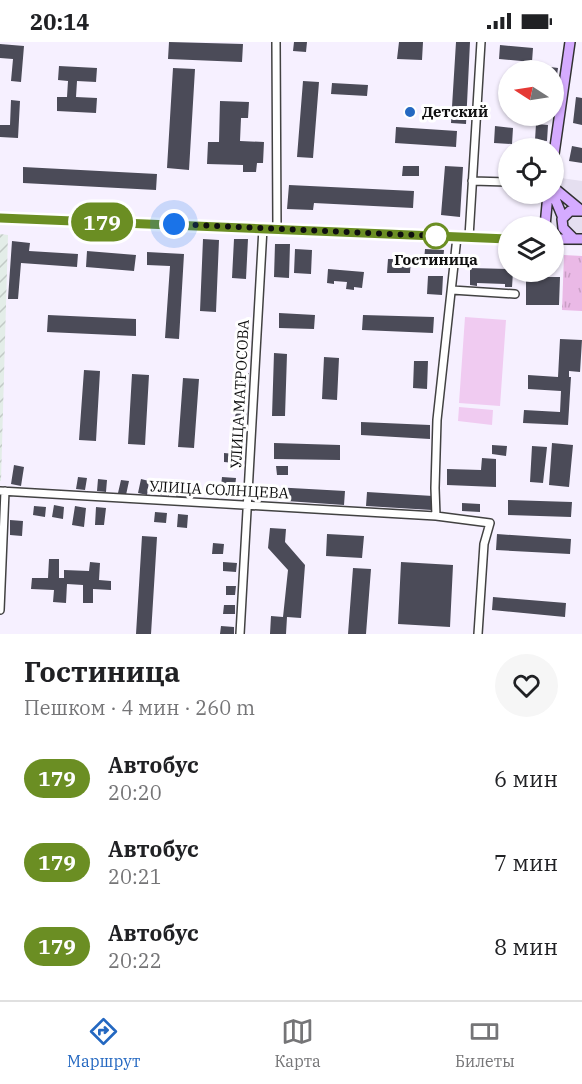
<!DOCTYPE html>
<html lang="ru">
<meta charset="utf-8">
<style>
:root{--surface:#fff;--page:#f6f6f6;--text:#202124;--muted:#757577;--line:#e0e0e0;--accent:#2468c1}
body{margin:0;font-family:"IBM Plex Serif",serif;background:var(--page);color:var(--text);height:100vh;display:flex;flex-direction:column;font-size:22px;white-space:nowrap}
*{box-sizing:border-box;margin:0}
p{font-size:20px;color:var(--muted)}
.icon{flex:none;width:33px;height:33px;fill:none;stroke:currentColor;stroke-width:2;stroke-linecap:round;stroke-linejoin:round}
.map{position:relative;height:592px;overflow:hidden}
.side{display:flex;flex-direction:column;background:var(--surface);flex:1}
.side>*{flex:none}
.badge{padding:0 12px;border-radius:20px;font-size:21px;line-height:39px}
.needle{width:39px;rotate:282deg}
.buttons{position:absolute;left:498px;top:18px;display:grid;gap:12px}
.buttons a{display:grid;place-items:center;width:66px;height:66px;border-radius:50%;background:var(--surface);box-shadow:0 2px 4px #0004;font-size:30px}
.you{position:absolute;width:30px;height:30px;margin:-15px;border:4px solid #fff;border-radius:50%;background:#1a73e8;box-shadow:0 0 0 9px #1a73e833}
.map>.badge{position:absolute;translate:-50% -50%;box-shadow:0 0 0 3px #fff}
.round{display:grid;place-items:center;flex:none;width:63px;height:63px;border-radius:32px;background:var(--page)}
.headline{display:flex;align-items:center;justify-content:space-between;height:102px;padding:0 24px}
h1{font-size:28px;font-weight:700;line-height:45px}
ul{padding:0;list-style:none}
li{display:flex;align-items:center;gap:18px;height:84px;padding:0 24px}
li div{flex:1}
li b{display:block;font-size:22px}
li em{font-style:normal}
li .badge{min-width:66px;font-weight:700;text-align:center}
.status{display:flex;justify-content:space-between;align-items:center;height:42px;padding:0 30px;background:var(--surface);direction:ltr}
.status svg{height:16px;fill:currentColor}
.menu{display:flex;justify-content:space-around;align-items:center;height:84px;border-top:2px solid var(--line);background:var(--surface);font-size:16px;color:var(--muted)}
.menu a{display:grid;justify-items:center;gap:3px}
.menu .on{color:var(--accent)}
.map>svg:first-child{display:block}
.industrial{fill:url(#industrial-furrows)}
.grass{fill:url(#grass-tufts)}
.pitch{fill:#f0cbf1}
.plaza{fill:#e5dff0}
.building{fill:#4b4b58}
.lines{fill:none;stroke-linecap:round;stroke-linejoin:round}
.minor-casing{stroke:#424242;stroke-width:10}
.secondary-casing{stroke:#313131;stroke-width:12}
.minor{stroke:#fff;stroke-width:7}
.secondary{stroke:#d5abff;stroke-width:9}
.line-casing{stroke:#fff;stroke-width:14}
.line{stroke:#6b8e23;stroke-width:9}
.walk{stroke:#0f0f0f;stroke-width:6;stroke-dasharray:0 10.8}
.poi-dot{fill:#2468c1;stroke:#fff;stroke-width:2}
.stop-dot{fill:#fff;stroke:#6b8e23;stroke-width:3}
.labels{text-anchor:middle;stroke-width:6;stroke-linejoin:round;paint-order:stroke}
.poi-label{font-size:15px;font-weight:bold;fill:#0f0f0f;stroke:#fff;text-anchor:start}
.stop-label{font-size:15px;font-weight:bold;fill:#0f0f0f;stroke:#fff}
.street-label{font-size:15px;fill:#0f0f0f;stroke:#fff}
</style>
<div class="status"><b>20:14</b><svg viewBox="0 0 49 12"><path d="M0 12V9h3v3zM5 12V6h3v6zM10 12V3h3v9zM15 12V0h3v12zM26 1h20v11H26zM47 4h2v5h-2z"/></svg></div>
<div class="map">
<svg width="582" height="592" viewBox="0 0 582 592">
<defs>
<pattern id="industrial-furrows" width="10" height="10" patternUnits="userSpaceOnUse" patternTransform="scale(1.5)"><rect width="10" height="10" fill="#e3ede8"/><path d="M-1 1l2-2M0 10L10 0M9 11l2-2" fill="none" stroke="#c2cac6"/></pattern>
<pattern id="grass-tufts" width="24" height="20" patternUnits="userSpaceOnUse" patternTransform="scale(1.5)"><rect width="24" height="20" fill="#eab9e6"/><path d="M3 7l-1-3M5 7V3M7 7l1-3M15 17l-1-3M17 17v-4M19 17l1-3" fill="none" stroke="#c89ec4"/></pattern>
</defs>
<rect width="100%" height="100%" fill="#f6f0ff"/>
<path class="industrial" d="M0 192 8 193 1 439H0Z"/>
<path class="grass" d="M564 213 582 214V269L562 268Z"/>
<path class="pitch" d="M465 275 506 278 500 364 459 361Z
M459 365 493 368 492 383 458 379Z"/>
<path class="plaza" d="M554 135 582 139V204L554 203V184H540L543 152H554Z"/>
<path class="building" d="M169 0 243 2 242 20 168 17Z
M294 0H307L306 10 293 9Z
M399 0H423L422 18 397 17Z
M456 0H470L466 82 451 81Z
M0 2 24 4 21 40 11 39 13 17 0 16Z
M500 3 533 6 532 20 499 17Z
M535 23 558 26 555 47 554 28H534Z
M59 24 97 26 96 40 77 39 76 55 97 56 96 71 57 69V55H67L68 39 58 38Z
M173 26 195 27 189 128 167 126Z
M303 39 319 40 313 116 297 115Z
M332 41 368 43 367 54 331 52Z
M576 55 582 56V83L573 81Z
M11 58 20 59 18 96 0 95V83H10Z
M220 59 249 60 248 76H241L240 99 264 100 263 121H257L256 130H243V123L207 122 208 100H219Z
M536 82 548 83 547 99 535 98Z
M495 84 513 86 512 102 494 101Z
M396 85 457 89 456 105 395 101Z
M572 104 582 106V121L569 119Z
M403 124H419V134H402Z
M445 124 463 125 460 175 441 173Z
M23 125 157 132 156 148 23 141Z
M289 143 414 149 413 166 314 161 313 168 287 167Z
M203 197 219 198 216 270 200 269Z
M234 197H248L246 237 232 236Z
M12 199 30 201 29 209 78 212 77 225 21 221 18 257H8Z
M275 202H290L289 236 274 235Z
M295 207 312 208 311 232 294 231Z
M425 207 444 208 443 220 424 219Z
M87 209 136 213 134 229 86 225Z
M147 210 184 212 179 297 165 296 170 224 147 223Z
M388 217H411L410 231H387Z
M470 226 508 227V230H513L512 245H505V242L477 241V244L470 243Z
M328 227 364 230 362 246 354 245V248L346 247 347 240 334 239V242L327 241Z
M428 234H443L442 253 427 252Z
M526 235H560L559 263H526Z
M279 271 315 273 314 287 279 286Z
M48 273 136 277V294L47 290Z
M363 273 434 275 433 291 362 288Z
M560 297 582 298 580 330 569 329V335H571L568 383 523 381 524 368 560 370 561 349 528 347V333L558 335Z
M240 302H249L248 315H240Z
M274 311 287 312 285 374H272Z
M324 315 339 316 337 358 322 357Z
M414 319H428L427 347 413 346Z
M84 328 100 329 96 399 79 398Z
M239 331H249L248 343H238Z
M132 332 149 333 145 403 128 402Z
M183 336 199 337 194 406 178 405Z
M236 366H247L246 376H235Z
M361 380 430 383V397L361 393Z
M234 387 245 388V397L233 396Z
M274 401 340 403V418L274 417Z
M552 401 573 403 569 445 549 443Z
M492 403 507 404 506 414 492 412Z
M532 404 547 405 543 441 530 440Z
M224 411 235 412V421L224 420Z
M482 416 496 417V445L447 443V427L481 428Z
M14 423 24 425 21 444 11 442Z
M276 424H288V433H277Z
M78 435 87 436 85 448 76 447Z
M222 435 236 436 235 445 221 444Z
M98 437 107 438 106 450 97 449Z
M141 437 149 439 147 453 138 451Z
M121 438 129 439 126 453 118 451Z
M160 440 169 441V454L159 453Z
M176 442 187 443 186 456H176Z
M273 445 345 449 344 463 272 458Z
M367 450 433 454 432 468 366 464Z
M508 458 572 460 571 475 508 473Z
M462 461 480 462V470L462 469Z
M54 463 64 465 63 477 52 475Z
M34 464 46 465 45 475 33 473Z
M75 464 86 466 84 485 72 483Z
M96 465 106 466 104 483H95Z
M155 470 167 471 166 481 154 480Z
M178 472 188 473 187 486 177 485Z
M10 478 23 479 22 494 10 493Z
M270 486 286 487 285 500 305 523 301 576 287 575 286 592H270L271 574 283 575 288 528 268 506Z
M327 492 364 494 362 516 326 514Z
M497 492 571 497 570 512 496 508Z
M142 494 157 495 151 592H136Z
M213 501 224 502 223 512H212Z
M49 517H59V536H64V528L89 529 90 520 100 521 99 538 111 539V548L93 547V561H83V543L67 542 66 561 53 560 54 548 31 547 32 536H48Z
M223 520 237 521 236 530 223 529Z
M401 520 453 523 450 585 398 582Z
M353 526 371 527 366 592H348Z
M226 544H236L235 553H226Z
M493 555 566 561 565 575 492 568Z
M224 563H235V572H223Z
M221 584 234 585V592H220Z"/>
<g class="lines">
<g class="minor-casing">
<path id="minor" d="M276 0 277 186
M472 139 508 140
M469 195 481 0
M452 248 515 252
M0 449 436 474 490 481 484 502 478 592
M436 474 435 446 437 378 457 195
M0 568 5 449
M240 592 263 186"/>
</g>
<g class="secondary-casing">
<path id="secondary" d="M554 112 570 0
M554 146 582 169
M553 152 563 176
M0 176 508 197
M545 184 548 152
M573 196 563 186 562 177 570 169H581
M554 197H582"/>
</g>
<use href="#minor" class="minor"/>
<use href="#secondary" class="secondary"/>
</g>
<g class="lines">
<g class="line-casing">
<path id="line" d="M0 176 508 197"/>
</g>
<use href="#line" class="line"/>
<path class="walk" d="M174 182 436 194"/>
</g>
<circle class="poi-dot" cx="410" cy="70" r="6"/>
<circle class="stop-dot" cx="436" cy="194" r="12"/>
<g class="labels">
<g class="poi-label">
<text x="422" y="75">Детский</text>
</g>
<g class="stop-label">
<text x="436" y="223">Гостиница</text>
</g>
<g class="street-label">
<text transform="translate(240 352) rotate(-87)" y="5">УЛИЦА МАТРОСОВА</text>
<text transform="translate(219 448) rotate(3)" y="5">УЛИЦА СОЛНЦЕВА</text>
</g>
</g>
</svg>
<div class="buttons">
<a><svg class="needle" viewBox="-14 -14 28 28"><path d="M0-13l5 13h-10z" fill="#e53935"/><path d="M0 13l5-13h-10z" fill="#757577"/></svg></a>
<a><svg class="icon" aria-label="locate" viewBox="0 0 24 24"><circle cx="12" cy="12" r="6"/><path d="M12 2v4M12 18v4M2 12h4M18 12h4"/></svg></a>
<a><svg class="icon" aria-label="layers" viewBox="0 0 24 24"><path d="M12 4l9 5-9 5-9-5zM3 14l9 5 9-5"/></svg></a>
</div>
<div class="you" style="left:174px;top:182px"></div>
<b class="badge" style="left:102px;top:180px;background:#6b8e23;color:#fff">179</b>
</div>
<section class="side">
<div class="headline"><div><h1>Гостиница</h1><p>Пешком · 4 мин · 260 m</p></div><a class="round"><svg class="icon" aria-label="heart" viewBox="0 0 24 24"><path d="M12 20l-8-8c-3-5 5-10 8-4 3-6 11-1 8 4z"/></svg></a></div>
<ul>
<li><span class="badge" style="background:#6b8e23;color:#fff">179</span><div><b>Автобус</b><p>20:20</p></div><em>6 мин</em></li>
<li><span class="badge" style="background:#6b8e23;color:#fff">179</span><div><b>Автобус</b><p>20:21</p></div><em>7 мин</em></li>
<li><span class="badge" style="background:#6b8e23;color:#fff">179</span><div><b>Автобус</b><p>20:22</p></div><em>8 мин</em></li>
</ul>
</section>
<nav class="menu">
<a class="on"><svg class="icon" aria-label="directions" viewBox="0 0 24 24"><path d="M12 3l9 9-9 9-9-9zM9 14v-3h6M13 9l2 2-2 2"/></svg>Маршрут</a>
<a><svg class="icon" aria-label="map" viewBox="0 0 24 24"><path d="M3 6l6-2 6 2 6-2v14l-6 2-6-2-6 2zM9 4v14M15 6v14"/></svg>Карта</a>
<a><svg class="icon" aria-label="tickets" viewBox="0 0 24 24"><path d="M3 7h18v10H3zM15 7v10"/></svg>Билеты</a>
</nav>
